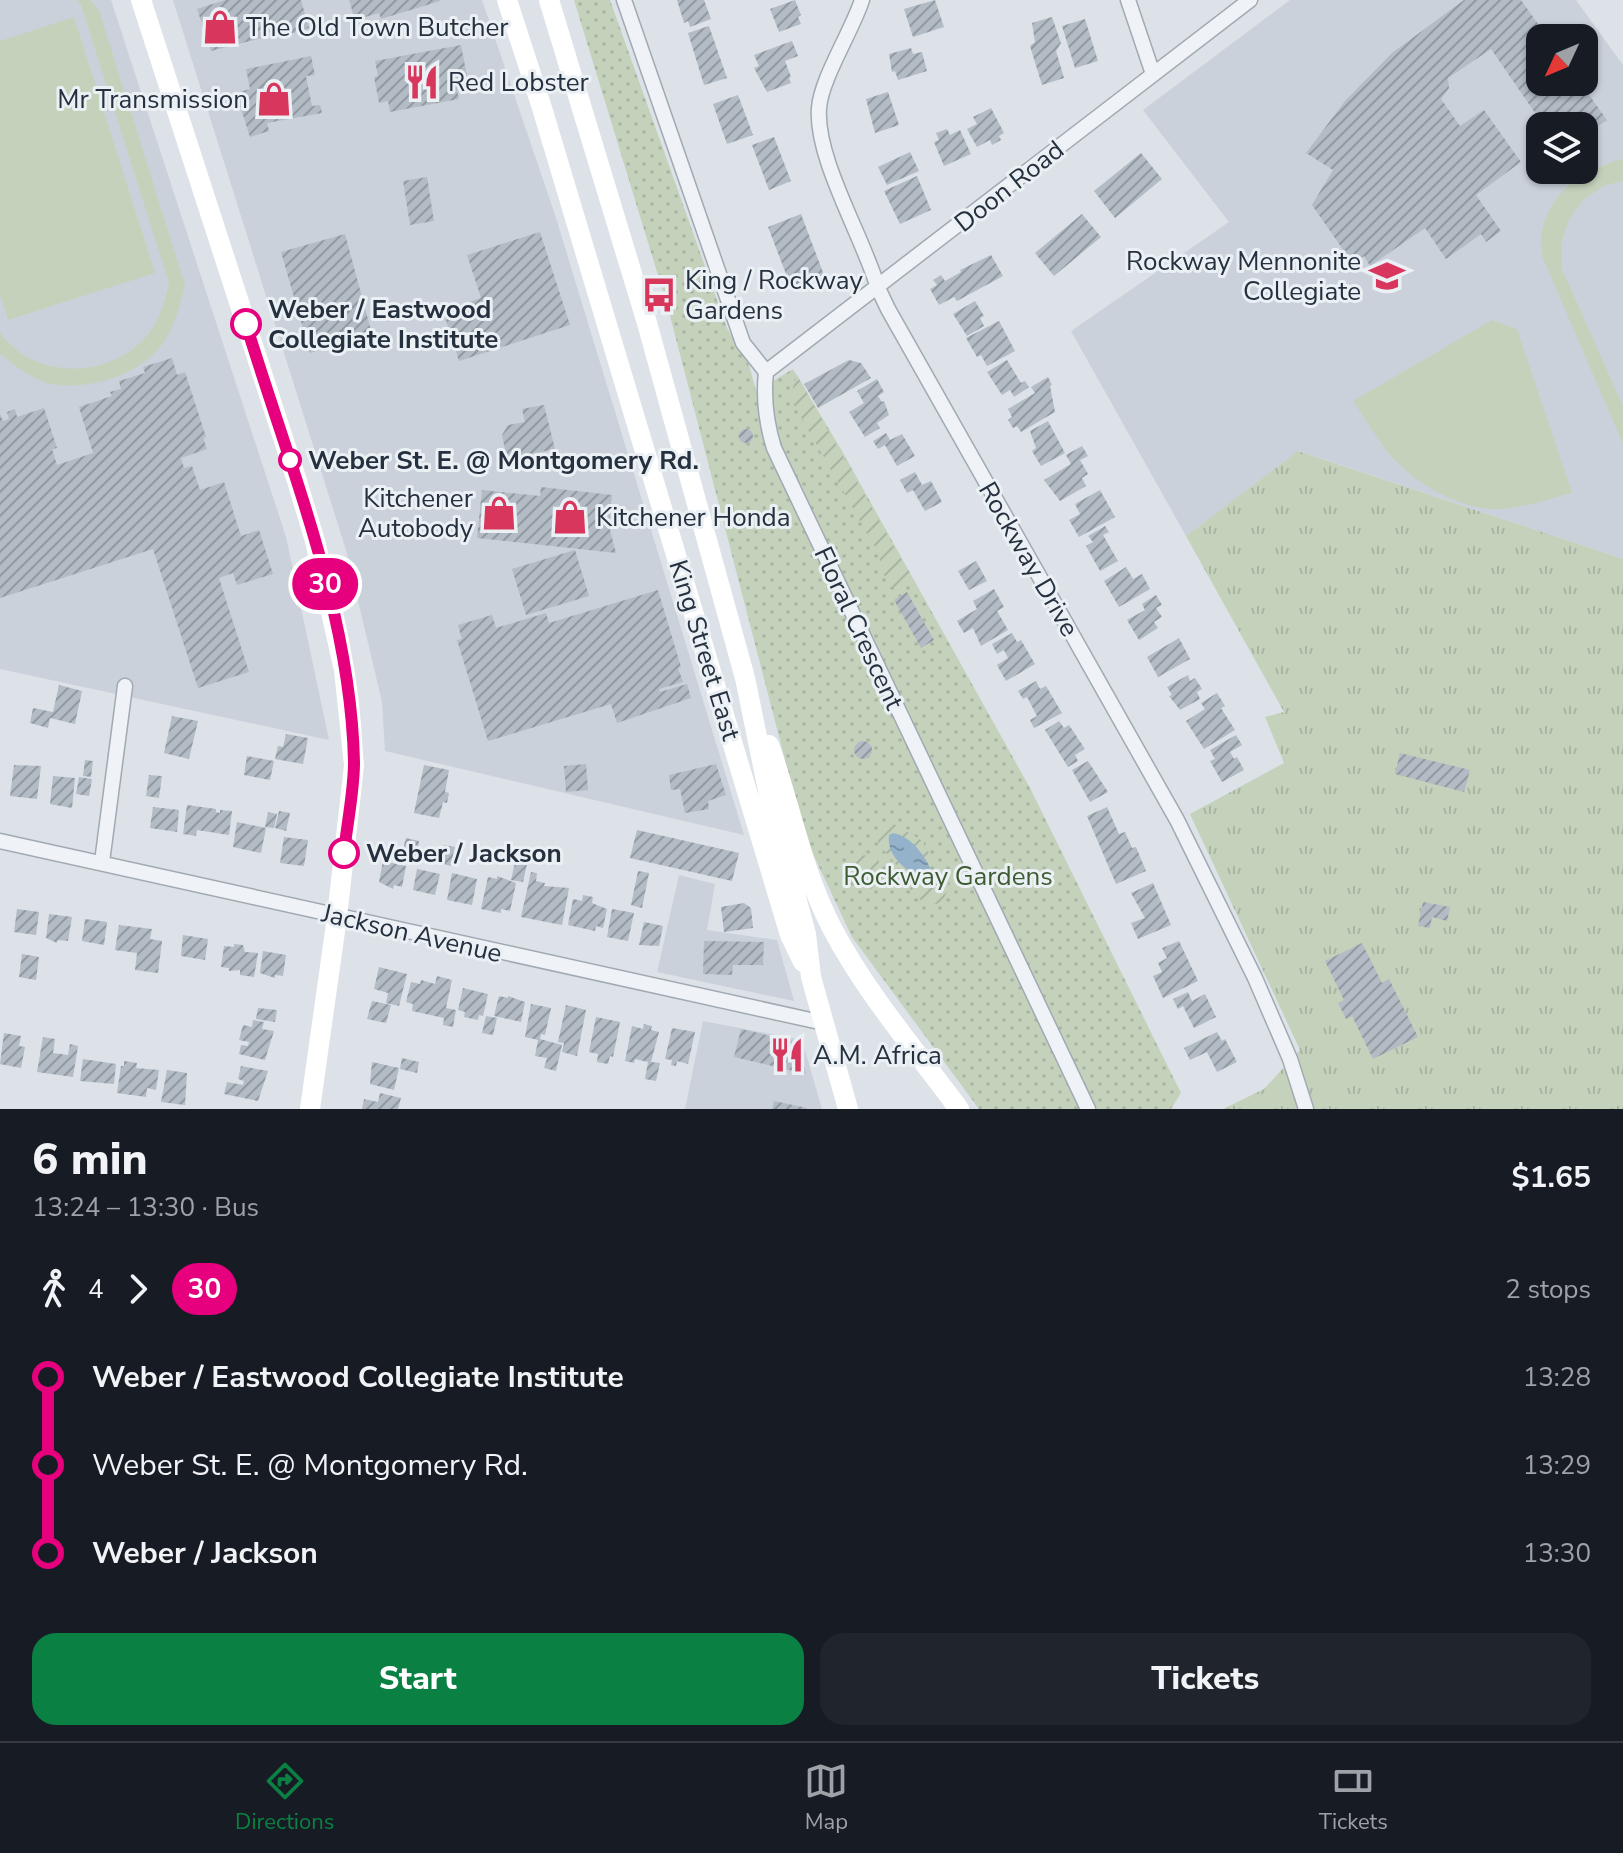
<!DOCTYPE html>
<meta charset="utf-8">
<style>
:root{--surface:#171b24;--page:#20242c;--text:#f1f3f6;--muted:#9ea1a6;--line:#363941;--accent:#0b8043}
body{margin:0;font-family:"Nunito Sans",sans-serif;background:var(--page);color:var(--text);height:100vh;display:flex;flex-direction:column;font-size:30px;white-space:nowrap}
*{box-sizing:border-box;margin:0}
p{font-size:26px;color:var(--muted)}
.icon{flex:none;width:44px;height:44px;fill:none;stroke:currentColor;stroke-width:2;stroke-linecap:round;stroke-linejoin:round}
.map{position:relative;height:1109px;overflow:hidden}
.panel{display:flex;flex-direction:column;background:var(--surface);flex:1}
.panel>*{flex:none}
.badge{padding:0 16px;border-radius:26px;font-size:28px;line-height:52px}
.needle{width:52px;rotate:226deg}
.controls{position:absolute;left:1526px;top:24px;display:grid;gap:16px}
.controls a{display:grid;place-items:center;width:72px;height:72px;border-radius:16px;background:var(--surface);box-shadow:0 2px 6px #0004;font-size:40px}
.map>.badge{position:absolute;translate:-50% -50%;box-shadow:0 0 0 4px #fff}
.legs{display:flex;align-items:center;gap:12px;height:88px;padding:0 32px;font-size:26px}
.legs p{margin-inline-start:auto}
.headline{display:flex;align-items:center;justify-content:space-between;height:136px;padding:0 32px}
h1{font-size:44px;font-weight:800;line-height:60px}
.primary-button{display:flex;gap:16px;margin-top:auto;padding:16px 32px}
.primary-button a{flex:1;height:92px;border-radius:24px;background:var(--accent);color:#fff;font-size:32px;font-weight:800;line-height:92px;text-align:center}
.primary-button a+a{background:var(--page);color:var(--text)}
ul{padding:0 32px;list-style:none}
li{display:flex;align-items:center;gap:28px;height:88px;font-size:30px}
li i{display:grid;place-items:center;width:12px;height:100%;margin:0 10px;background:currentColor}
li i::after{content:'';width:20px;height:20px;margin:-10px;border:6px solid;border-radius:50%;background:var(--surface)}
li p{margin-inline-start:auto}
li:first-child i{background:linear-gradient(#0000 50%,currentColor 0)}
li:last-child i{background:linear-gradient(currentColor 50%,#0000 0)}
.menu{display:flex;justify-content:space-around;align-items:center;height:112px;border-top:2px solid var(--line);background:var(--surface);font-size:22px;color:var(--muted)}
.menu a{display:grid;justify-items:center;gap:4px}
.menu .active{color:var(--accent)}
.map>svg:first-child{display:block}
.built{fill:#cad1da;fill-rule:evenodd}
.grass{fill:url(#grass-tufts)}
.park{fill:url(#park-dots)}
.garden{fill:url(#garden-furrows)}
.pitch{fill:#c4d2bc}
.water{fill:url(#water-ripples)}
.building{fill:url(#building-hatch)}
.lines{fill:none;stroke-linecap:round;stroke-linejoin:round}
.street-casing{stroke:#a1a9b2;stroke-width:17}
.street{stroke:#eff2f6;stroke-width:14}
.secondary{stroke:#fff;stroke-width:20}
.line-1-casing{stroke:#fff;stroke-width:18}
.line-1{stroke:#e6007e;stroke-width:12}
.stop-1-dot{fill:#fff;stroke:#e6007e;stroke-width:4}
.labels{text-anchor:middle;stroke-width:6;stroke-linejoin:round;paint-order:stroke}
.poi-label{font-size:26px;fill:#25313f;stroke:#ebf0f5;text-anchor:start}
.street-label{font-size:26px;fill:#25313f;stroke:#ebf0f5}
.stop-label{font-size:26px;font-weight:bold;fill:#25313f;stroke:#ebf0f5;text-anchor:start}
.park-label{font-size:26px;fill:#3d5c31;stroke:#ebf0f5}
</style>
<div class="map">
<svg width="1623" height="1109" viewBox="0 0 1623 1109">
<defs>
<pattern id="grass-tufts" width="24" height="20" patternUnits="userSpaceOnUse" patternTransform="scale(2)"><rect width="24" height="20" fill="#c4d2bc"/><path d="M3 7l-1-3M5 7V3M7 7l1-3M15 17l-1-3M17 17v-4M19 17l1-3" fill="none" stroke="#a8b5a3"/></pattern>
<pattern id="park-dots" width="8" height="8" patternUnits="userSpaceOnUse" patternTransform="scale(2)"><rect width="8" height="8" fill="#c4d2bc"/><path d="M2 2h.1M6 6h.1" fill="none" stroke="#a8b5a3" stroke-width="1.8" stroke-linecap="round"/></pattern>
<pattern id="garden-furrows" width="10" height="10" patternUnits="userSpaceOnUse" patternTransform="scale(2)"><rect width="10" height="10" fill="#c4d2bc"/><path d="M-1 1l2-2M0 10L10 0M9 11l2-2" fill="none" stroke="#a8b5a3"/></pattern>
<pattern id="water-ripples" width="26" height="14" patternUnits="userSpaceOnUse" patternTransform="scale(2)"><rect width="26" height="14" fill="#94b3cb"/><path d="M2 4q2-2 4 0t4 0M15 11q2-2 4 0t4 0" fill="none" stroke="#7992a6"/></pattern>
<pattern id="building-hatch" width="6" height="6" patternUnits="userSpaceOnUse" patternTransform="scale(2)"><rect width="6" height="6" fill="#b3bbc5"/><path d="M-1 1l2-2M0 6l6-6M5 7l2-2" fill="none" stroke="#9199a1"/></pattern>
</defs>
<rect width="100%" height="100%" fill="#dce2e8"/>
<path class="built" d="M0 0H111L286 537 329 740 0 669Z
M173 0H482L556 218 744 835 385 751 382 702 346 550Z
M1290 0H1576L1623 65V559L1299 451 1186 536 1071 331 1229 222 1143 110ZM1540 38H1584V82H1540ZM1540 126H1584V170H1540Z
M679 875 715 884 707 930 777 940 794 1001 657 972Z
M703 1021 802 1040 822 1109H685Z"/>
<path class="grass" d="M1298 451 1623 559V1109H1223L1264 1089 1300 1050 1190 814 1284 763 1265 717 1284 712 1186 536Z"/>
<path class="park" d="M574 0H610L727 328 749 365 756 391 793 369 842 451 1030 788 1181 1093 1171 1109H979L852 937 805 837 668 308Z"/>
<path class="garden" d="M797 375 913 580 895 589 881 571 879 554 793 403 791 394Z
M892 823 923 841 926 850 936 859 930 867 919 850 898 833 903 866 924 885 935 880 933 872 942 860 949 887 942 902C925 909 917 898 907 885L908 879 878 843 879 831Z
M858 855 876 856 885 875 871 889C858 881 852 870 858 855Z"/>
<path class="pitch" d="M77 0H90L99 10 185 285C179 307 175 329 160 347 137 376 84 392 48 383 29 378 15 365 0 354V332L2 336C9 343 17 351 25 356 69 381 129 368 155 324 162 312 166 296 169 283L81 5Z
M74 17 155 273 8 320 0 295V41Z
M1623 159V181L1606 185 1584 199 1569 219 1561 244 1562 269 1623 406V444L1542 256C1542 249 1540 239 1542 231 1551 189 1585 169 1623 159Z
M1492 320 1517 329 1572 493C1544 500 1510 513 1481 508 1448 502 1409 479 1388 452 1375 436 1365 418 1353 401Z"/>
<path class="water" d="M893 833C914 837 929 861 935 880L933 883 924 885C910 870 886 859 889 835Z"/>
<path class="building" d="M225 0H301L309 28 275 39 273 35 211 51 197 9Z
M349 0H440V1L381 19 379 13 355 20Z
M677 0H704L711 19 690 27 688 21 684 23Z
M795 0 801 15 798 17 801 24 779 32 770 9Z
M935 0 944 27 913 37 904 9Z
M1464 0H1521L1548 38H1540V82H1580L1607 120 1584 136V126H1544L1491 49 1448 78 1449 88 1441 99 1460 126 1484 110 1521 162 1476 195 1501 231 1486 242 1481 234 1446 259 1425 228 1370 266 1364 256 1353 264 1312 205 1333 170 1306 153 1345 101 1392 53Z
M1052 17 1061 43 1056 51 1064 78 1042 85 1030 46 1035 42 1032 23Z
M1085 19 1098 61 1075 68 1062 26Z
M709 26 727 78 704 85 688 33Z
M792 41 798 56 785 61 791 77 789 78 791 83 767 92 754 68 759 66 754 55Z
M461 45 469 87 457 89 459 99 390 112 388 101 379 103 374 77 378 76 375 61Z
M911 48 913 54 922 52 927 71 898 80 895 71 892 72 889 54Z
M311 56 315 75 306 76 312 106 320 105 322 113 267 123 269 131 250 137 236 93 250 89 246 69Z
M888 92 899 125 875 133 866 99Z
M738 95 753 135 727 144 713 104Z
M991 108 1004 133 999 136 1001 140 992 145 990 140 977 147 967 129 977 124 973 117Z
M947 129 950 135 960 130 971 154 944 166 934 142 939 140 936 133Z
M774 137 791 181 769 190 752 145Z
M910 152 919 171 887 185 878 167Z
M1141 153 1162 179 1115 218 1094 191Z
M917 176 931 210 900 224 884 191Z
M427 177 434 221 410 225 403 181Z
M801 214 824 275 791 287 768 227Z
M1082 214 1101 237 1054 276 1035 253Z
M540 232 570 325 459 361 443 311 481 298 467 255Z
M345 234 372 334 310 353 281 252Z
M991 255 1003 276 957 301 954 297 939 305 930 289 937 285 933 280 941 275 945 281 961 272 960 270Z
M975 301 984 316 980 318 984 326 967 336 953 314Z
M999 321 1015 351 987 366 981 355 977 357 966 338Z
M172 358 177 375 185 372 206 437 203 438 207 449 181 458 184 468 192 466 200 490 224 482 241 536 259 530 273 574 237 585 233 573 219 578 249 672 198 688 153 549 0 598V414L3 421 9 419 7 412 15 409 17 417 44 408 57 448 52 449 57 465 93 453 79 407 112 396 110 392 121 389 119 381 145 373 143 367Z
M849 360 861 363 871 378 818 408 804 384Z
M1007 360 1021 383 1025 381 1029 387 1014 397 1010 390 1002 395 987 372Z
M1048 377 1052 385 1050 386 1055 412 1021 432 1017 426 1013 428 1008 420 1012 417 1008 409 1035 393 1031 387Z
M877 379 884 392 878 396 882 402 884 401 889 415 877 423 880 428 865 437 849 412 864 403 857 391Z
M544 405 555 449 507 459 502 435 508 425 525 422 522 409Z
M1048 421 1065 453 1041 466 1032 451 1036 448 1030 431Z
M739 436a7 7 0 1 1 14 0a7 7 0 1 1-14 0Z
M886 433 890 440 902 434 915 456 897 466 885 445 878 449 873 441Z
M1082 446 1088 456 1080 460 1088 474 1082 478 1086 486 1060 501 1044 480 1071 464 1066 455Z
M915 472 922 485 931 481 942 502 925 511 913 490 907 493 900 480Z
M541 487 612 495 609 526 616 553 477 538 482 490 540 496Z
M1100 490 1115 517 1079 537 1069 520 1080 514 1075 504Z
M1105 526 1109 532 1103 535 1118 561 1100 571 1086 546 1093 542 1088 536Z
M575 550 589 596 526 615 512 569Z
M976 561 987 581 969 590 958 571Z
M1126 567 1133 579 1142 574 1150 589 1119 607 1104 581Z
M994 589 1004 607 997 611 1008 630 981 646 973 628 964 633 957 621 977 609 973 601Z
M658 590 681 667 678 668 683 682 659 689 660 692 687 684 691 698 617 723 611 704 488 741 457 640 462 639 458 625 492 615 496 628 546 613 549 623Z
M907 592 934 640 921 648 894 600Z
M1156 595 1162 605 1156 608 1162 617 1154 622 1158 628 1139 640 1127 620 1145 610 1142 604Z
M1012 633 1017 642 1021 640 1035 664 1006 681 997 665 1008 658 1004 650 997 654 992 644Z
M1179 638 1190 659 1158 677 1147 657Z
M1188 675 1190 681 1195 678 1202 689 1197 692 1200 699 1180 710 1169 696 1172 695 1167 687Z
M1036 681 1040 689 1046 686 1062 713 1034 728 1030 720 1037 716 1027 697 1023 699 1018 691Z
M59 685 82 691 75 724 50 718 48 728 30 723 33 708 53 712Z
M1217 693 1225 706 1221 708 1235 730 1204 749 1186 721 1205 709 1201 703Z
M172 716 198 721 189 759 164 753Z
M1059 721 1064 728 1069 725 1085 749 1075 755 1078 761 1068 767 1045 730Z
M286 734 308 738 303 764 275 759 278 746 283 747Z
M1236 735 1242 745 1230 752 1234 759 1237 757 1244 770 1222 782 1210 761 1215 759 1210 750Z
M854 750a9 9 0 1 1 18 0a9 9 0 1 1-18 0Z
M1400 753 1470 770 1464 792 1395 774Z
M247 756 274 761 270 780 244 775Z
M85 760 93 761 91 777 83 776Z
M1088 761 1108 792 1090 802 1072 770Z
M586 764 588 790 566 792 564 766Z
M716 764 726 795 708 801 709 809 685 813 680 789 671 790 669 775Z
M14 765 41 766 37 799 10 796Z
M424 765 449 770 445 792 449 793 447 803 443 802 439 818 414 813Z
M149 775 162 776 159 798 146 796Z
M53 776 75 778 72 808 50 804Z
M79 777 92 779 89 796 76 794Z
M187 805 216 809V812L220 813V810L232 811 229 835 197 830 196 836 183 834Z
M153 807 179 810 177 832 150 828Z
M1107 807 1119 834 1125 832 1132 848 1136 847 1146 871 1116 884 1087 816Z
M279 811 290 813 286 831 275 828Z
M268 812 277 814 274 828 265 827Z
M237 822 266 828 261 853 233 847Z
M637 830 739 853 732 881 630 858Z
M284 837 308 840 304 866 280 863Z
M406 838 419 841 417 856 402 853Z
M444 845 455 847 451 866 440 863Z
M516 858 528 860 523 882 511 880Z
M383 861 406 866 402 887 394 885 393 889 379 882Z
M417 869 440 874 435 895 413 890Z
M638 871 649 873 642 908 631 905Z
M531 872 537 873 536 881 545 883 544 886 569 888 562 925 521 917Z
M452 873 477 879 472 905 447 900Z
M497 876 516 883 510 911 501 909V913L481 909 488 877 497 879Z
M1153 883 1171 925 1138 939 1131 923 1145 918 1131 893Z
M583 895 593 897 592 903 607 909 603 928 596 926 595 931 568 925 573 899 582 901Z
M1423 902 1450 907 1447 921 1432 917 1430 928 1418 926Z
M744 903 751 908 753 928 724 932 721 907Z
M17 909 39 912 36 935 14 932Z
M612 909 634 913 628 941 607 937Z
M49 914 72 917 68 941 58 940 57 943 46 938Z
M85 919 107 922 104 945 82 941Z
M644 922 663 926 659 946 639 945Z
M119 925 152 929 150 939 162 941 158 973 135 970 137 953 115 950Z
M183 935 208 939 205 960 181 956Z
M704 941 764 942 763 965H733L732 975 703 974Z
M1179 941 1198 981 1163 998 1153 976 1162 972 1158 963 1167 958 1162 948Z
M1362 943 1382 983 1389 979 1418 1037 1373 1059 1352 1016 1346 1019 1338 1003 1344 1000 1325 961Z
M234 944 243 945 245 952 258 953 254 977 240 975V970L229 971V968L221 967 224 946 234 947Z
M263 951 286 955 283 976 275 975V978L260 973Z
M22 954 39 957 36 980 19 977Z
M379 967 407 974 399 1006 386 1003 388 993 374 989Z
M437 976 452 980 446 1008 456 1010 453 1027 443 1025 444 1018 412 1011 413 1004 406 1002 411 982 420 984 421 980 435 984Z
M463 988 488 994 483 1016 479 1015 478 1020 464 1017 465 1012 458 1010Z
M1188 992 1192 1001 1205 994 1216 1017 1194 1028 1183 1006 1178 1009 1173 999Z
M499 996 508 998V996L525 1002 521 1022 494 1016Z
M372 1001 391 1005 386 1023 367 1019Z
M531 1004 551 1008 545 1035 541 1034 540 1039 562 1045 556 1071 544 1068 547 1058 535 1056 538 1040 525 1037Z
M566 1005 586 1010 577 1056 562 1052 564 1043 558 1042Z
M258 1008 277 1010 275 1022 256 1019Z
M486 1016 497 1018 493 1035 482 1033Z
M596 1017 620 1022 613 1057 610 1056 608 1064 597 1062 598 1054 589 1052Z
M253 1020 264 1022 262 1029 274 1031 265 1060 239 1054 241 1045 248 1046 249 1042 239 1040 243 1025 252 1027Z
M644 1024 652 1026 651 1030 659 1032 651 1062 660 1063 656 1081 645 1079 648 1062 635 1059 634 1063 625 1061 632 1026 643 1029Z
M672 1028 695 1032 688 1064 677 1061 676 1066 671 1065 672 1060 665 1059Z
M741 1029 797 1042 806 1074 734 1057Z
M1217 1032 1222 1041 1225 1039 1237 1062 1217 1072 1207 1052 1190 1060 1184 1048Z
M4 1033 21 1036 19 1046 25 1047 21 1068 0 1064Z
M43 1037 55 1039 53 1053 68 1055 70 1044 78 1046 73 1077 37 1072Z
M402 1058 419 1062 417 1073 400 1069Z
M83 1059 116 1064 114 1084 80 1081Z
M124 1061 137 1063 136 1068 159 1070 156 1090 147 1088 146 1097 117 1093 121 1066H124Z
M372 1062 399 1068 394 1090 370 1084Z
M241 1066 268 1071 258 1101 224 1094 227 1082 243 1085 244 1081 238 1079Z
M167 1070 187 1073 185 1105 161 1102Z
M380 1093 401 1098 398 1109H362L364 1099 378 1102Z
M774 1101 807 1108V1109H772Z"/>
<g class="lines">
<g class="street-casing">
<path id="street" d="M624 0 743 343 766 372
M862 0C852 31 821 79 819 108 815 158 863 237 878 288L888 309 1177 820 1255 978 1290 1059 1306 1109
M1128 0 1153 74
M766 372C763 399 766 422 774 448L1088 1109
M766 372 1250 0
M0 841 824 1023
M102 862 125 686"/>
</g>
<use href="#street" class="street"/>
<path class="secondary" d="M141 0 297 481 315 541 344 670 354 765 337 917 310 1109
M507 0 542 108 790 935 803 962
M549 0 647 323 745 678 771 805 806 934 811 977 848 1109
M769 745C791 806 802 872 833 930 867 994 916 1051 959 1109"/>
</g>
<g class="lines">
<g class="line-1-casing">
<path id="line-1" d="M246 324C289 465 351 613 354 762 354 792 347 823 344 853"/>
</g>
<use href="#line-1" class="line-1"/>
</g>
<defs>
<g id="shop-bare" transform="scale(2.76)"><path d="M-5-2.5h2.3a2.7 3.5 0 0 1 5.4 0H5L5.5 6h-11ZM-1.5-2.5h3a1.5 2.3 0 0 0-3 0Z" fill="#d8365c" stroke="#ebf0f5" stroke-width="2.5" paint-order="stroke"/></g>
<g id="restaurant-bare" transform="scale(2.76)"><path d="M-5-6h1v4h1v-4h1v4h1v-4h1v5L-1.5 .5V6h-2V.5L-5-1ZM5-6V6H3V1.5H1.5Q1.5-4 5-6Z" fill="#d8365c" stroke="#ebf0f5" stroke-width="2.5" paint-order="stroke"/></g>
<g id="school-bare" transform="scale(2.76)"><path d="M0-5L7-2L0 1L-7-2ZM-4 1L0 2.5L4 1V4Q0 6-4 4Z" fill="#d8365c" stroke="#ebf0f5" stroke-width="2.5" paint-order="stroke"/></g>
<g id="bus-bare" transform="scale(2.76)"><path d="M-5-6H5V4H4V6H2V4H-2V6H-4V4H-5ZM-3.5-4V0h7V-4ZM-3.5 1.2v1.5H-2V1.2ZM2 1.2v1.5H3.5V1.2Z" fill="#d8365c" stroke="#ebf0f5" stroke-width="2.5" paint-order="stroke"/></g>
</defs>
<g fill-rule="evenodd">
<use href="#shop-bare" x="220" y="27"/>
<use href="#restaurant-bare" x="422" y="82"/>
<use href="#shop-bare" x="274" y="99"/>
<use href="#school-bare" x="1387" y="276"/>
<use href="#bus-bare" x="659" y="295"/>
<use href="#shop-bare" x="499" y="513"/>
<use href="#shop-bare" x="570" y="517"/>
<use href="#restaurant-bare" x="787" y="1055"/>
</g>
<g class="stop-1-dot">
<circle cx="246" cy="324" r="14"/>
<circle cx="290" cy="460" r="10"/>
<circle cx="344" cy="853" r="14"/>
</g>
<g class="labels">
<g class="poi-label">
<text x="246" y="36">The Old Town Butcher</text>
<text x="448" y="91">Red Lobster</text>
<text x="248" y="108" text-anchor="end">Mr Transmission</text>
<text x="1361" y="270" text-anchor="end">Rockway Mennonite<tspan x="1361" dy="30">Collegiate</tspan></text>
<text x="685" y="289">King / Rockway<tspan x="685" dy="30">Gardens</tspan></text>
<text x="473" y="507" text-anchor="end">Kitchener<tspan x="473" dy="30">Autobody</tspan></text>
<text x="596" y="526">Kitchener Honda</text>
<text x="813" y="1064">A.M. Africa</text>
</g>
<g class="street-label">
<text transform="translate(1009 186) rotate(-38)" y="9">Doon Road</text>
<text transform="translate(1029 559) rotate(60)" y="9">Rockway Drive</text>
<text transform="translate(859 628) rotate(65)" y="9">Floral Crescent</text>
<text transform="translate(705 650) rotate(73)" y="9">King Street East</text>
<text transform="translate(412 933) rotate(13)" y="9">Jackson Avenue</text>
</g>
<g class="stop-label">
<text x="268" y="318">Weber / Eastwood<tspan x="268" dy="30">Collegiate Institute</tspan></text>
<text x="308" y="469">Weber St. E. @ Montgomery Rd.</text>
<text x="366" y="862">Weber / Jackson</text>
</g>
<g class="park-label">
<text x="948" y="885">Rockway Gardens</text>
</g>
</g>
</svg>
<div class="controls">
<a><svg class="needle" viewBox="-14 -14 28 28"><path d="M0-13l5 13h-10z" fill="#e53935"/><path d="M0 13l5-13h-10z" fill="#9ea1a6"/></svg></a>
<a><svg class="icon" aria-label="layers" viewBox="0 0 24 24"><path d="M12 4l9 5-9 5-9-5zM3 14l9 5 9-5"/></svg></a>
</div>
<b class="badge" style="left:325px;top:584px;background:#e6007e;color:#fff">30</b>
</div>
<section class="panel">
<div class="headline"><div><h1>6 min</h1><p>13:24 – 13:30 · Bus</p></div><b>$1.65</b></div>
<div class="legs"><svg class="icon" aria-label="walk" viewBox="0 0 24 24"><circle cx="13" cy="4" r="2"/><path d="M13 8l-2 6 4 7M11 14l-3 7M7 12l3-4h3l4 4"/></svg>4<svg class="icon" aria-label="forward" viewBox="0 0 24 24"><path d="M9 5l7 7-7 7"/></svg><b class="badge" style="background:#e6007e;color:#fff">30</b><p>2 stops</p></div>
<ul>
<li><i style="color:#e6007e"></i><b>Weber / Eastwood Collegiate Institute</b><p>13:28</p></li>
<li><i style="color:#e6007e"></i><span>Weber St. E. @ Montgomery Rd.</span><p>13:29</p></li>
<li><i style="color:#e6007e"></i><b>Weber / Jackson</b><p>13:30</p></li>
</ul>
<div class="primary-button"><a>Start</a><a>Tickets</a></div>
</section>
<nav class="menu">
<a class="active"><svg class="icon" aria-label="directions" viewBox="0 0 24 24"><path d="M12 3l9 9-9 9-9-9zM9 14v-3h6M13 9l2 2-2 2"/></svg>Directions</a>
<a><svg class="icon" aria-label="map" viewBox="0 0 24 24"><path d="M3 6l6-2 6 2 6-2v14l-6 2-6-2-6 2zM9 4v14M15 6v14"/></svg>Map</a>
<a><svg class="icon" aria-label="tickets" viewBox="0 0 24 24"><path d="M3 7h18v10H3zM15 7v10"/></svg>Tickets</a>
</nav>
